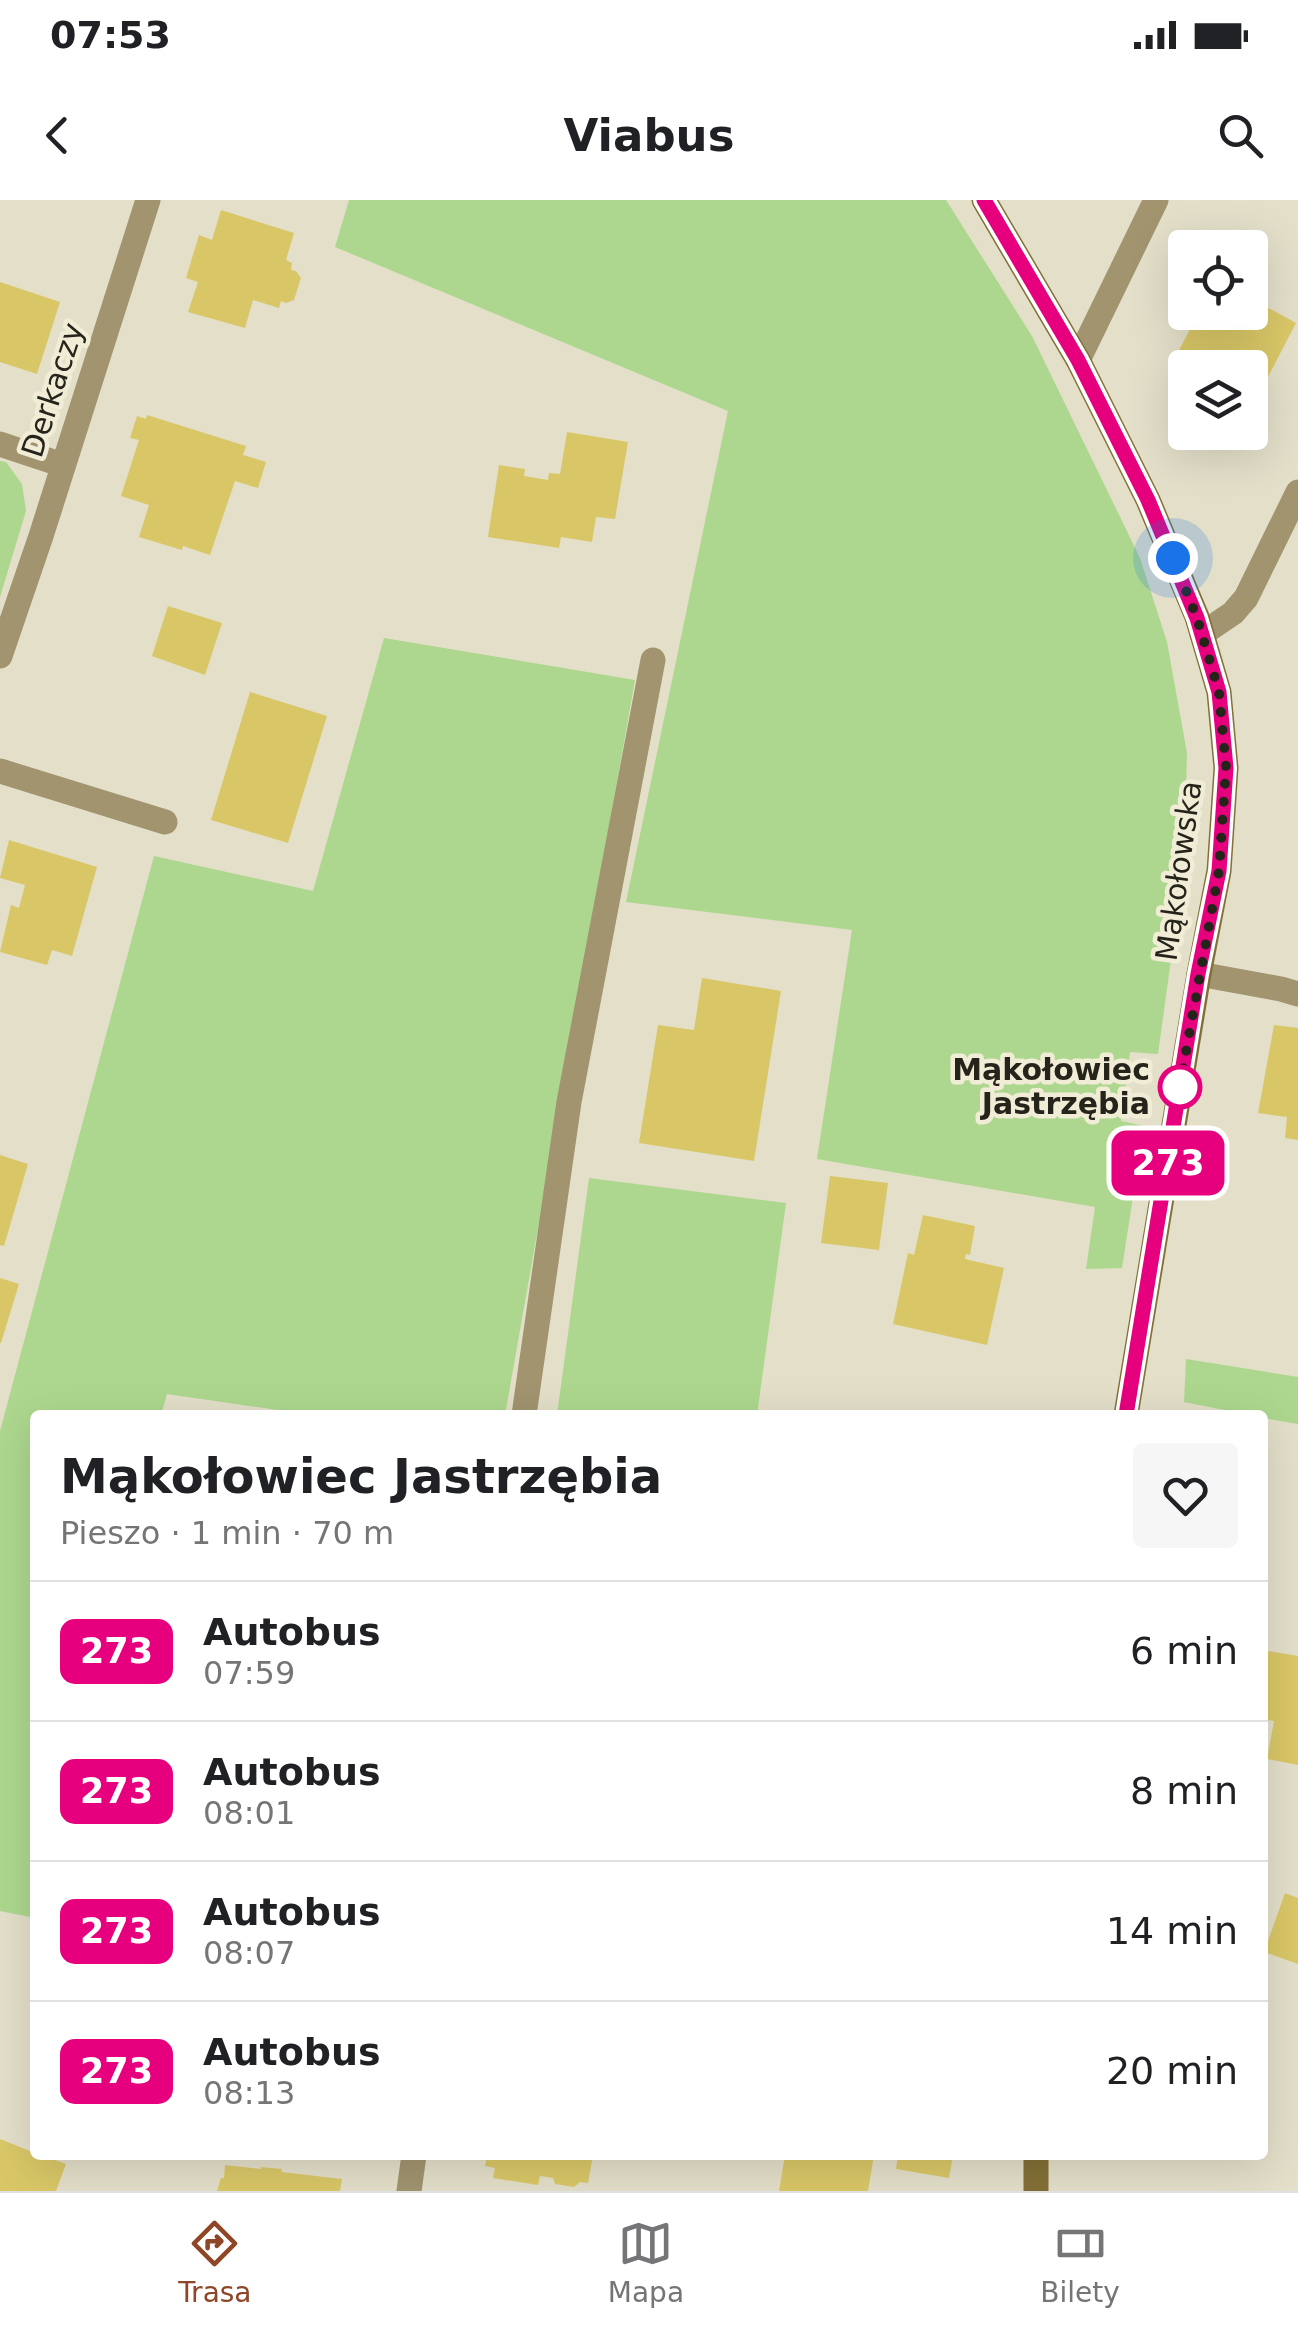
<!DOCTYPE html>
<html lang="pl">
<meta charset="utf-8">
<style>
:root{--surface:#fff;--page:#f6f6f6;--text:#202124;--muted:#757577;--line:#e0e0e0;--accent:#8e4626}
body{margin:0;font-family:"DejaVu Sans",sans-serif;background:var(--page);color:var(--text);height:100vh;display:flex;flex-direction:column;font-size:38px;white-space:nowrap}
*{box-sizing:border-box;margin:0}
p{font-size:32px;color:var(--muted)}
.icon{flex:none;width:55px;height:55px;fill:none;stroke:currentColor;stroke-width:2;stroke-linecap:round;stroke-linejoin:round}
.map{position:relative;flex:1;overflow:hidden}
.details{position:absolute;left:30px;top:1210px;width:1238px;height:750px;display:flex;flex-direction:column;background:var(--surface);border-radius:10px;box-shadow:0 10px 40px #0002}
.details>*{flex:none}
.badge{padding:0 20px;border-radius:15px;font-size:35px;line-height:65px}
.fabs{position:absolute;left:1168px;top:30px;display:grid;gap:20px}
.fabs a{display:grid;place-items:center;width:100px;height:100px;border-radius:10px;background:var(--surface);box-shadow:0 10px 40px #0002;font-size:50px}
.you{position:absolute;width:50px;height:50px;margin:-25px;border:8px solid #fff;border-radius:50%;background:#1a73e8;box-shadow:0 0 0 15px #1a73e833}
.map>.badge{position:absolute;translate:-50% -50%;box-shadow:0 0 0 5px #fff}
.round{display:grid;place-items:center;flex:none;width:105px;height:105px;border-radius:10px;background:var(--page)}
.head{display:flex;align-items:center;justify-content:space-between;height:170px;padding:0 30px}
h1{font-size:48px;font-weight:600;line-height:75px}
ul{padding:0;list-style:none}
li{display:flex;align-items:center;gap:30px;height:140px;padding:0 30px;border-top:2px solid var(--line)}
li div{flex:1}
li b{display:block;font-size:38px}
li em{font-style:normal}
li .badge{min-width:110px;font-weight:700;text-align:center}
.status{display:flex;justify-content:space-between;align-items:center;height:70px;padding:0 50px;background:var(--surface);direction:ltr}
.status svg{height:28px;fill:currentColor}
header{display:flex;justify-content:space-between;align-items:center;height:130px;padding:0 30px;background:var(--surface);font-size:45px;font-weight:600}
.dock{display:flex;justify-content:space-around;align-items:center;height:140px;border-top:2px solid var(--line);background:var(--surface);font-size:28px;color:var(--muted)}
.dock a{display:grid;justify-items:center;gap:5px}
.dock .active{color:var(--accent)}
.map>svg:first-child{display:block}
.green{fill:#add78e}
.building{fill:#d9c767}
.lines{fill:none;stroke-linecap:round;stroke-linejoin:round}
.lane{stroke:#a1946f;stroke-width:25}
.street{stroke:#a1946f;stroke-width:25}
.secondary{stroke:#837036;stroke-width:25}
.line-casing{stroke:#fff;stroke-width:22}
.line{stroke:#e6007e;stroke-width:15}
.walk{stroke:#25241b;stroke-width:10;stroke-dasharray:0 18}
.stop-dot{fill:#fff;stroke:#e6007e;stroke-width:5}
.labels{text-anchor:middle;stroke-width:9;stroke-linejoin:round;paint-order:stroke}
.street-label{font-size:30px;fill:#25241b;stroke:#f0ecd6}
.stop-label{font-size:30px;font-weight:bold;fill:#25241b;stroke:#f0ecd6;text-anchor:end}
</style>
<div class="status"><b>07:53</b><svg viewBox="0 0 49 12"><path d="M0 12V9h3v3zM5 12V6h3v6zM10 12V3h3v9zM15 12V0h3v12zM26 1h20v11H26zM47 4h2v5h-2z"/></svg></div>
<header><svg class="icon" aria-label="back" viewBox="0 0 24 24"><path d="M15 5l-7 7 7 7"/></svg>Viabus<svg class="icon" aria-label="search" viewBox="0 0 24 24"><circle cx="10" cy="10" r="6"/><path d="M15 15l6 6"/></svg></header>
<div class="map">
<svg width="1298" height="1991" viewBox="0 0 1298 1991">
<rect width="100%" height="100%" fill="#e3dfc9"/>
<path class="green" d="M349 0H946L1032 136 1140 358 1167 442 1187 553 1184 665 1158 854 1130 852 1121 921 1144 926 1122 1068 1086 1069 1095 1007 817 959 852 730 626 702 728 211 335 47Z
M0 261 6 262 22 284 26 311 0 397Z
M384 438 635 480 505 1215H312L167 1194 161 1215H35V1718L0 1711V1231L154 656 313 691Z
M589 978 786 1003 757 1215H557Z
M1186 1159 1298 1177V1224L1263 1218 1262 1215H1249L1184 1202Z"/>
<path class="building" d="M221 10 294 33 286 60 292 63 291 70 296 71 301 78 294 100 286 103 281 101 279 108 253 100 245 128 188 112 198 82 186 78 199 35 212 40Z
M0 82 60 102 37 174 0 162Z
M1250 98 1296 123 1258 196 1250 192V168H1203L1177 154 1199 112H1250Z
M147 215 246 246 243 255 266 262 258 288 235 281 210 355 183 346 182 350 139 337 149 305 121 296 139 240 130 238 137 216 146 219Z
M567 232 628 242 615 319 596 317 592 342 561 337 559 348 488 337 499 265 525 269 524 276 548 280 549 273 560 274Z
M168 406 222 423 205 475 152 456Z
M250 492 327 516 288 643 211 620Z
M9 640 97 667 72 756 52 750 47 765 0 752 11 705 19 708 25 685 0 678Z
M702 778 781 791 754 961 639 943 658 825 694 830Z
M1274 825 1298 828V940L1285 938 1287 917 1258 913Z
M0 955 28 964 4 1046 0 1045Z
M830 976 888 983 879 1050 821 1043Z
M923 1015 975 1026 970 1055 966 1054 965 1059 1004 1068 987 1145 893 1124 908 1053 914 1055Z
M0 1078 19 1084 1 1143H0Z
M1262 1450 1298 1456V1565L1267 1559 1274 1521 1262 1519Z
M1285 1693 1298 1698V1764L1264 1752Z
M0 1939 35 1953V1955H42L66 1964 56 1991H0Z
M487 1955H593L588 1983 580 1982 574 1987 555 1984 553 1978 540 1976 538 1985 493 1978 495 1968 485 1966Z
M785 1955H874L868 1991H779Z
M898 1955H953L949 1978 896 1969Z
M225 1965 261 1969V1967L282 1969 281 1972 342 1979 340 1991H217L221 1978H224Z"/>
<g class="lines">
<path class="lane" d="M0 244 63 265
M1202 434 1233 413 1246 398 1298 292
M0 571 165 622
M524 1215 569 902 653 460"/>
<path class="street" d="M1078 160 1156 0
M0 456 41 336 148 0
M1199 774 1281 789 1298 794
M409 1991 414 1955"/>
<path class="secondary" d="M984 0 1078 160 1148 300 1197 417 1219 492 1226 568 1219 671 1199 774 1126 1215
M1036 1991V1955"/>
</g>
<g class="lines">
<g class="line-casing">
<path id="line" d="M984 0 1078 160 1148 300 1197 418 1219 492 1226 568 1219 671 1198 774 1126 1215"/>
</g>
<use href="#line" class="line"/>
<path class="walk" d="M1173 358 1197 418 1219 492 1226 568 1219 671 1179 890 1180 887"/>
</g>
<circle class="stop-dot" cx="1180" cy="887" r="20"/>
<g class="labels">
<g class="street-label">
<text transform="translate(53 190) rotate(-72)" y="10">Derkaczy</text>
<text transform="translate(1179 671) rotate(-82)" y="10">Mąkołowska</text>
</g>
<g class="stop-label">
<text x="1150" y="880">Mąkołowiec<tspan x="1150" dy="34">Jastrzębia</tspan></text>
</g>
</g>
</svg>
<div class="fabs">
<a><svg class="icon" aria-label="locate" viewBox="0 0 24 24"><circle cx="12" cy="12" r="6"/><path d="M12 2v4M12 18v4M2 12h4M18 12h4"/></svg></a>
<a><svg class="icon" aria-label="layers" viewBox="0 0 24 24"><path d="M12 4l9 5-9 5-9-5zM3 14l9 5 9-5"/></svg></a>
</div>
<div class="you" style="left:1173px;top:358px"></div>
<b class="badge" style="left:1168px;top:963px;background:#e6007e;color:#fff">273</b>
<section class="details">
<div class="head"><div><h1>Mąkołowiec Jastrzębia</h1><p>Pieszo · 1 min · 70 m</p></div><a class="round"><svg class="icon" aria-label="heart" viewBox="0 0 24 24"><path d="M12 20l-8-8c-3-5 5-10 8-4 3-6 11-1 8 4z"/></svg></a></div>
<ul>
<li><span class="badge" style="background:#e6007e;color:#fff">273</span><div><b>Autobus</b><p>07:59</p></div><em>6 min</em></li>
<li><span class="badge" style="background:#e6007e;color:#fff">273</span><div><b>Autobus</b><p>08:01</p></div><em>8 min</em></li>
<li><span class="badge" style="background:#e6007e;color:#fff">273</span><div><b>Autobus</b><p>08:07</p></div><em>14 min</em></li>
<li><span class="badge" style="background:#e6007e;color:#fff">273</span><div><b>Autobus</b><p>08:13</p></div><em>20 min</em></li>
</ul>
</section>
</div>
<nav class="dock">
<a class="active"><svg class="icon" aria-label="directions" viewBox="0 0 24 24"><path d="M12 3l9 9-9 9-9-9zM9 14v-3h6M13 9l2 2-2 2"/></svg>Trasa</a>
<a><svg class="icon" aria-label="map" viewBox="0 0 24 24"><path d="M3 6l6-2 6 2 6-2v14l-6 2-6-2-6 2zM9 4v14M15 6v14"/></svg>Mapa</a>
<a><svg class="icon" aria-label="tickets" viewBox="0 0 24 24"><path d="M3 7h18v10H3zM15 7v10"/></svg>Bilety</a>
</nav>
